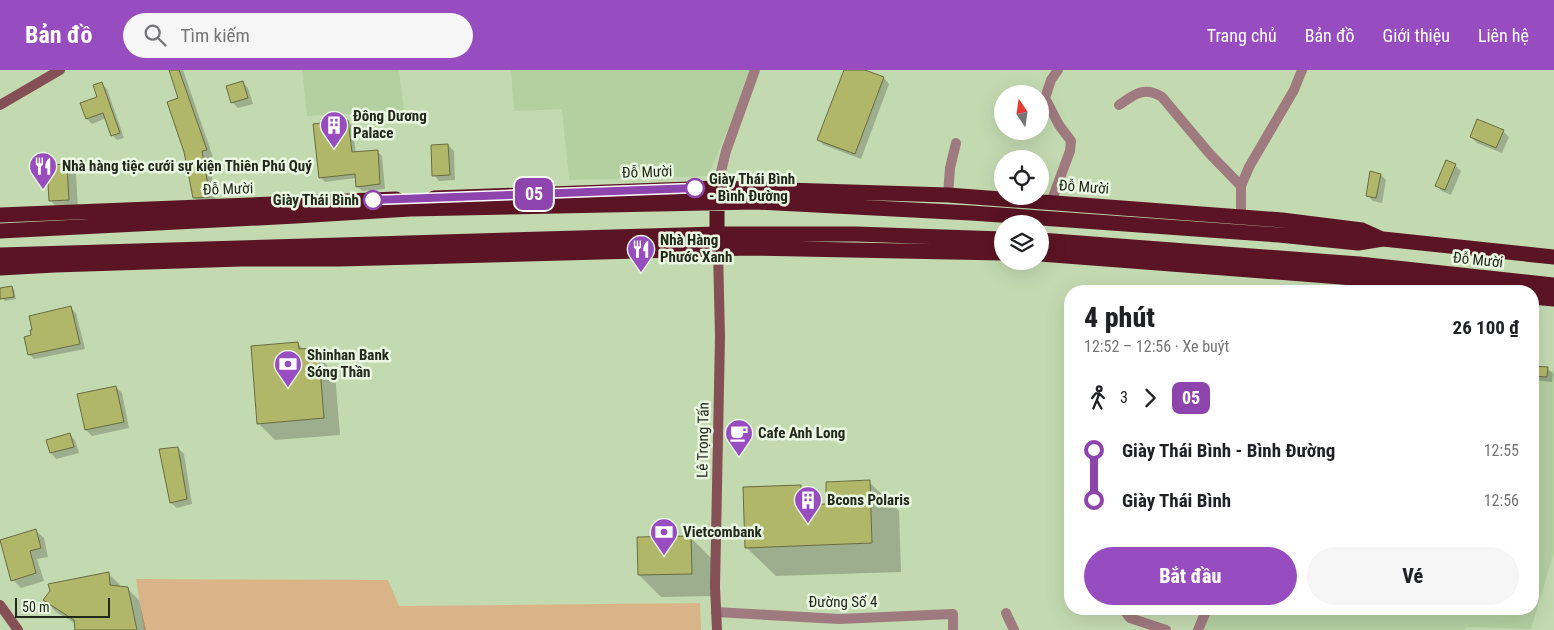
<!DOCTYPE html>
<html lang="vi">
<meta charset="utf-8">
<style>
:root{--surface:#fff;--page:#f6f6f6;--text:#202124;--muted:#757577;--accent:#974cbf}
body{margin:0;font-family:"Roboto Condensed",sans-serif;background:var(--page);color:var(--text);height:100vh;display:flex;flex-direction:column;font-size:19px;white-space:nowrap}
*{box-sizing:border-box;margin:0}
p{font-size:16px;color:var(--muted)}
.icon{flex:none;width:28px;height:28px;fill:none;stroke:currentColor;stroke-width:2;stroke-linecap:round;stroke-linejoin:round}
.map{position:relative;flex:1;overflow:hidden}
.drawer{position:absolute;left:1064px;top:215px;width:475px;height:330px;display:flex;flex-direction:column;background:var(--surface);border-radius:20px;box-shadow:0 5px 20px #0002}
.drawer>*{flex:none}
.badge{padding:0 10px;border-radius:8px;font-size:18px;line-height:32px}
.needle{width:32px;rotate:347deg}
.tools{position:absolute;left:994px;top:15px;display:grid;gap:10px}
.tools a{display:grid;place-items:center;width:55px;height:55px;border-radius:50%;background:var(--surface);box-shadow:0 5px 20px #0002;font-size:25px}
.scale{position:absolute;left:15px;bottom:12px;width:95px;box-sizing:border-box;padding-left:5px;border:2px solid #21291a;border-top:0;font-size:14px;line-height:18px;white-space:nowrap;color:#21291a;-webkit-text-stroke:4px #eaf7e2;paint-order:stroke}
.map>.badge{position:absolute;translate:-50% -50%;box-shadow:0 0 0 2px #fff}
.legs{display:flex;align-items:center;gap:8px;height:55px;padding:0 20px;font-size:16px}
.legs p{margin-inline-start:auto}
.head{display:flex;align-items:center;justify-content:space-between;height:85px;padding:0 20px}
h1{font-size:28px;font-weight:800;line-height:38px}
.primary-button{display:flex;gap:10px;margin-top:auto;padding:10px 20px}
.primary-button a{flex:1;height:58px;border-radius:30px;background:var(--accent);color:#fff;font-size:20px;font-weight:800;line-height:58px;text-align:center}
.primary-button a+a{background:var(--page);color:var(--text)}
ul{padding:0 20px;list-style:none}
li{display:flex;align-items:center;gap:18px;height:50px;font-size:19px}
li i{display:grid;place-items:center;width:8px;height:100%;margin:0 6px;background:currentColor}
li i::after{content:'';width:12px;height:12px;margin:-6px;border:4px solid;border-radius:50%;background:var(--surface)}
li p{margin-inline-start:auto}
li:first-child i{background:linear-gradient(#0000 50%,currentColor 0)}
li:last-child i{background:linear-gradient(currentColor 50%,#0000 0)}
header{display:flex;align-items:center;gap:30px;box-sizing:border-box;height:70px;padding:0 25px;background:var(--accent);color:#fff}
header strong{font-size:24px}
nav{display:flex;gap:28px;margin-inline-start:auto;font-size:18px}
.search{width:350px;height:45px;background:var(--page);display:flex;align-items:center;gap:12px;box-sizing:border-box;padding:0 18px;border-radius:28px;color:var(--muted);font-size:19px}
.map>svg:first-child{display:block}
.built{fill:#b4cfa0}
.green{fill:#d9b488}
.shadow{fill:#0003}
.building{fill:#b1b768;stroke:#696c42}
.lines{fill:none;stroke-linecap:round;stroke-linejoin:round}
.street{stroke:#9f7a7e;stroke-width:10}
.secondary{stroke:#845056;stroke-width:10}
.highway{stroke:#5b1424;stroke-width:15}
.line-1-casing{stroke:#fff;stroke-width:11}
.line-1{stroke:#8e44ad;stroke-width:8}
.stop-1-dot{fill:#fff;stroke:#8e44ad;stroke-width:2.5}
.labels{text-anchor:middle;stroke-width:5;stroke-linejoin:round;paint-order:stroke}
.poi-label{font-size:15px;font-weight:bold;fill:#21291a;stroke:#eaf7e2;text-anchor:start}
.street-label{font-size:15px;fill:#21291a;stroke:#eaf7e2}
.stop-label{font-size:15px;font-weight:bold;fill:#21291a;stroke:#eaf7e2;text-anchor:start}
</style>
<header>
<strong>Bản đồ</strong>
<div class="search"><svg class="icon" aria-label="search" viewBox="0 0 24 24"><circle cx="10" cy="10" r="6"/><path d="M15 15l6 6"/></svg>Tìm kiếm</div>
<nav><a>Trang chủ</a><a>Bản đồ</a><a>Giới thiệu</a><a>Liên hệ</a></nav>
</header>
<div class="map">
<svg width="1554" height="560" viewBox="0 0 1554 560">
<rect width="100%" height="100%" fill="#c3dab1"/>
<path class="built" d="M302 0H399L404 41 307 46Z
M511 0H753L708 106 569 110 562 39 514 41Z
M1533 299 1554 301V482L1531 559 1466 557 1464 560H1203L1211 539H1532Z"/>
<path class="green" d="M136 509 388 510 399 536 700 533 701 560H144Z"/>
<path class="shadow" d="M170 0H183L213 87 209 88 216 134H201L194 127 180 29Z
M845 0H862L884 8 889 14 861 89 824 75 819 70Z
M243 13 248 18 253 34 238 38 232 32Z
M102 14 107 19 124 68 117 70 112 65 106 48 92 54 87 49 82 34 99 28Z
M348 51 352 56 356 83 377 81 382 86 385 119 362 121 357 116 356 108 325 112 320 107Z
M1503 61 1509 67 1502 83 1477 73 1471 67Z
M448 75 454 81 455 110 439 111 434 105Z
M67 95 76 104 78 138 59 139 50 130Z
M1455 95 1461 101 1451 125 1442 121 1437 116Z
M1381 105 1386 110 1382 133 1373 131 1367 125Z
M12 217 14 219 16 229 5 231 2 228Z
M71 238 76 243 85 279 34 289 29 284 32 266Z
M298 274 304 280H313L335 304 340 365 275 370 258 353Z
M1532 296 1547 298 1553 304 1552 312 1532 310Z
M116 317 122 323 129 358 92 366 86 360 79 325Z
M70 365 75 370 79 383 56 389 51 383Z
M178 378 184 384 192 434 177 438 171 433Z
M869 412 899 441 901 502 776 506 746 477 800 416 819 436 828 435Z
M35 460 44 468 48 487 37 489 44 511 21 518 13 510 0 471Z
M690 467 712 489 713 526 661 527 639 505Z
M108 503 120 515V517L127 518 139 530 146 560H76V554L56 542 45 530Z"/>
<path class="building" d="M169 0H179L207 80 202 81 210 127 193 128 184 82 167 32 178 28Z
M844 0H865L884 7 855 84 817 70Z
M243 11 248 28 231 33 226 16Z
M102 12 120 63 111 66 103 43 86 49 80 33 97 27 93 15Z
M1477 49 1504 60 1496 78 1470 67Z
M348 50 352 82 378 80 380 114 356 117 355 104 319 108 313 54Z
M448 74 450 105 432 106 431 75Z
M1446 90 1456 94 1445 120 1435 116Z
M67 94 69 130 49 131 47 95Z
M1370 101 1381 104 1376 128 1366 126Z
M12 216 14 227 0 229V218Z
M71 236 80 274 28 285 24 267 31 265 30 260H32L29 246Z
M298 272 299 279 313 278 314 287 319 286 324 348 257 354 251 276Z
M1532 296 1548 297 1547 307 1532 306Z
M116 316 124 352 85 360 77 324Z
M70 363 74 377 50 383 46 370Z
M178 377 187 429 170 433 159 379Z
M870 410 872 473 745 478 743 417 801 415V435L826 434V412Z
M36 459 41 478 30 481 36 503 11 511 0 470Z
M691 466 692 504 638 505 637 467Z
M109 502 110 515 128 517 137 560H75L74 550 43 530 50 521 48 514Z"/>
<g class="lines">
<path class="street" d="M1119 35C1135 24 1144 16 1162 27L1209 83 1241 116
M717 118 726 81 755 0
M948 125 950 98 956 73
M1052 132 1053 127 1070 81 1071 71 1059 55 1045 28 1051 10 1058 0
M1241 146V116L1249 97 1294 20 1302 0
M1350 221 1356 203
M1123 539 1130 548 1166 560
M716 542 839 549 953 544V560
M1006 543 1014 560
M1198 560 1207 539"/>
<path class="secondary" d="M0 35 60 0
M0 535 18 560
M717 560 715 517 720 267 718 180"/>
<path class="highway" d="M717 124V173
M434 128 717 118 948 125 1282 150 1362 160 1382 169
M0 145 396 129
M0 161 296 146 410 139 756 132 971 143 1279 165 1358 173 1383 169 1554 187
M1040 170 1359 194 1554 215
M1040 184 1354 208 1479 221
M0 185 717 164H856L1002 169
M0 198 55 195 241 189H340L749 178 1002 183
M1532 227 1554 229"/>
</g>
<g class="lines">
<g class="line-1-casing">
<path id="line-1" d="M373 130 695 118"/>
</g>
<use href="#line-1" class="line-1"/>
</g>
<defs>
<g id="building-pin" transform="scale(1.4375)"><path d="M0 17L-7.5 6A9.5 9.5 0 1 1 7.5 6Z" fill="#974cbf" stroke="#eaf7e2"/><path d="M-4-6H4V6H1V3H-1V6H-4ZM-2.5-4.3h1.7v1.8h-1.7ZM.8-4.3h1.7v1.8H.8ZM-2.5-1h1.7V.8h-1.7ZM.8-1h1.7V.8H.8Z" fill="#fff"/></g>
<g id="restaurant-pin" transform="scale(1.4375)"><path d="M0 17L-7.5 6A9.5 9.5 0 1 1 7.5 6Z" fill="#974cbf" stroke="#eaf7e2"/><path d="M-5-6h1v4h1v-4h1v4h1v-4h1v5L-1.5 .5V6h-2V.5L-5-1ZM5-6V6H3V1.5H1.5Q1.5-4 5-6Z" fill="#fff"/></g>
<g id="bank-pin" transform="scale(1.4375)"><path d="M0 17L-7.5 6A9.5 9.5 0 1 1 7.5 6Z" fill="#974cbf" stroke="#eaf7e2"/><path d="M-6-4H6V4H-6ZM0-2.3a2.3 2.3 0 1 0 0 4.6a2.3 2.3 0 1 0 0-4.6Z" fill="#fff"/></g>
<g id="cafe-pin" transform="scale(1.4375)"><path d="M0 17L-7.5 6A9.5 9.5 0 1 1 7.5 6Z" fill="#974cbf" stroke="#eaf7e2"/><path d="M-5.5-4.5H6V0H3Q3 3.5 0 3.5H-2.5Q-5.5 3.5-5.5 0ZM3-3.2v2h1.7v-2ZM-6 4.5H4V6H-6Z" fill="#fff"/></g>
</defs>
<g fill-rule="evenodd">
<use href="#building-pin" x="334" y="55"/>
<use href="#restaurant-pin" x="43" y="96"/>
<use href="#restaurant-pin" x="641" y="179"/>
<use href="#bank-pin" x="288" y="294"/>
<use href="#cafe-pin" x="739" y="363"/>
<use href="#building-pin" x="808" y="430"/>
<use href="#bank-pin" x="664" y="462"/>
</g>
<g class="stop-1-dot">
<circle cx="695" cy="118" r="9"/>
<circle cx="373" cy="130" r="9"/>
</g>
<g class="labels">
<g class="poi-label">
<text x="353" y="51">Đông Dương<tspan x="353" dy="17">Palace</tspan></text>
<text x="62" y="101">Nhà hàng tiệc cưới sự kiện Thiên Phú Quý</text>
<text x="660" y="175">Nhà Hàng<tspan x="660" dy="17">Phước Xanh</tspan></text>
<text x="307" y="290">Shinhan Bank<tspan x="307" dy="17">Sóng Thần</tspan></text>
<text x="758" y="368">Cafe Anh Long</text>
<text x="827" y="435">Bcons Polaris</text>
<text x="683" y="467">Vietcombank</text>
</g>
<g class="street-label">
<text transform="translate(647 102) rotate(-2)" y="5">Đỗ Mười</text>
<text transform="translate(1084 117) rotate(4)" y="5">Đỗ Mười</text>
<text transform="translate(228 119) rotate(-2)" y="5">Đỗ Mười</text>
<text transform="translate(1478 190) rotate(6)" y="5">Đỗ Mười</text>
<text transform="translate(703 370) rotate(-89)" y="5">Lê Trọng Tấn</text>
<text x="843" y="537">Đường Số 4</text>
</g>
<g class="stop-label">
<text x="709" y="114">Giày Thái Bình<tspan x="709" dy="17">- Bình Đường</tspan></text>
<text x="359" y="135" text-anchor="end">Giày Thái Bình</text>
</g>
</g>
</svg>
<div class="tools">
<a><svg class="needle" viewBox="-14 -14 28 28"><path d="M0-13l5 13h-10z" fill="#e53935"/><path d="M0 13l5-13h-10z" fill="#757577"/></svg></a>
<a><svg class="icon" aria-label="locate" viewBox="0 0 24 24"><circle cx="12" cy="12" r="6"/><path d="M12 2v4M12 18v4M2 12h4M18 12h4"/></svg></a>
<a><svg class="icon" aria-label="layers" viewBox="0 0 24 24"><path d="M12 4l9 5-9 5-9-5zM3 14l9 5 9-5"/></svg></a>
</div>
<div class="scale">50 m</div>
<b class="badge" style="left:534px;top:124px;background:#8e44ad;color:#fff">05</b>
<section class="drawer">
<div class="head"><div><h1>4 phút</h1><p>12:52 – 12:56 · Xe buýt</p></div><b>26 100 ₫</b></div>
<div class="legs"><svg class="icon" aria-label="walk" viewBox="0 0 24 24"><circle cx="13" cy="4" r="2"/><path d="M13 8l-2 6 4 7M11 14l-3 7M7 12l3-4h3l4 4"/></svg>3<svg class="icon" aria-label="forward" viewBox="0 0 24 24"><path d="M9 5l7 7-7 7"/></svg><b class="badge" style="background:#8e44ad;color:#fff">05</b></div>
<ul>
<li><i style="color:#8e44ad"></i><b>Giày Thái Bình - Bình Đường</b><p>12:55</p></li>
<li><i style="color:#8e44ad"></i><b>Giày Thái Bình</b><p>12:56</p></li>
</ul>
<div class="primary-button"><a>Bắt đầu</a><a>Vé</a></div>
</section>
</div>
